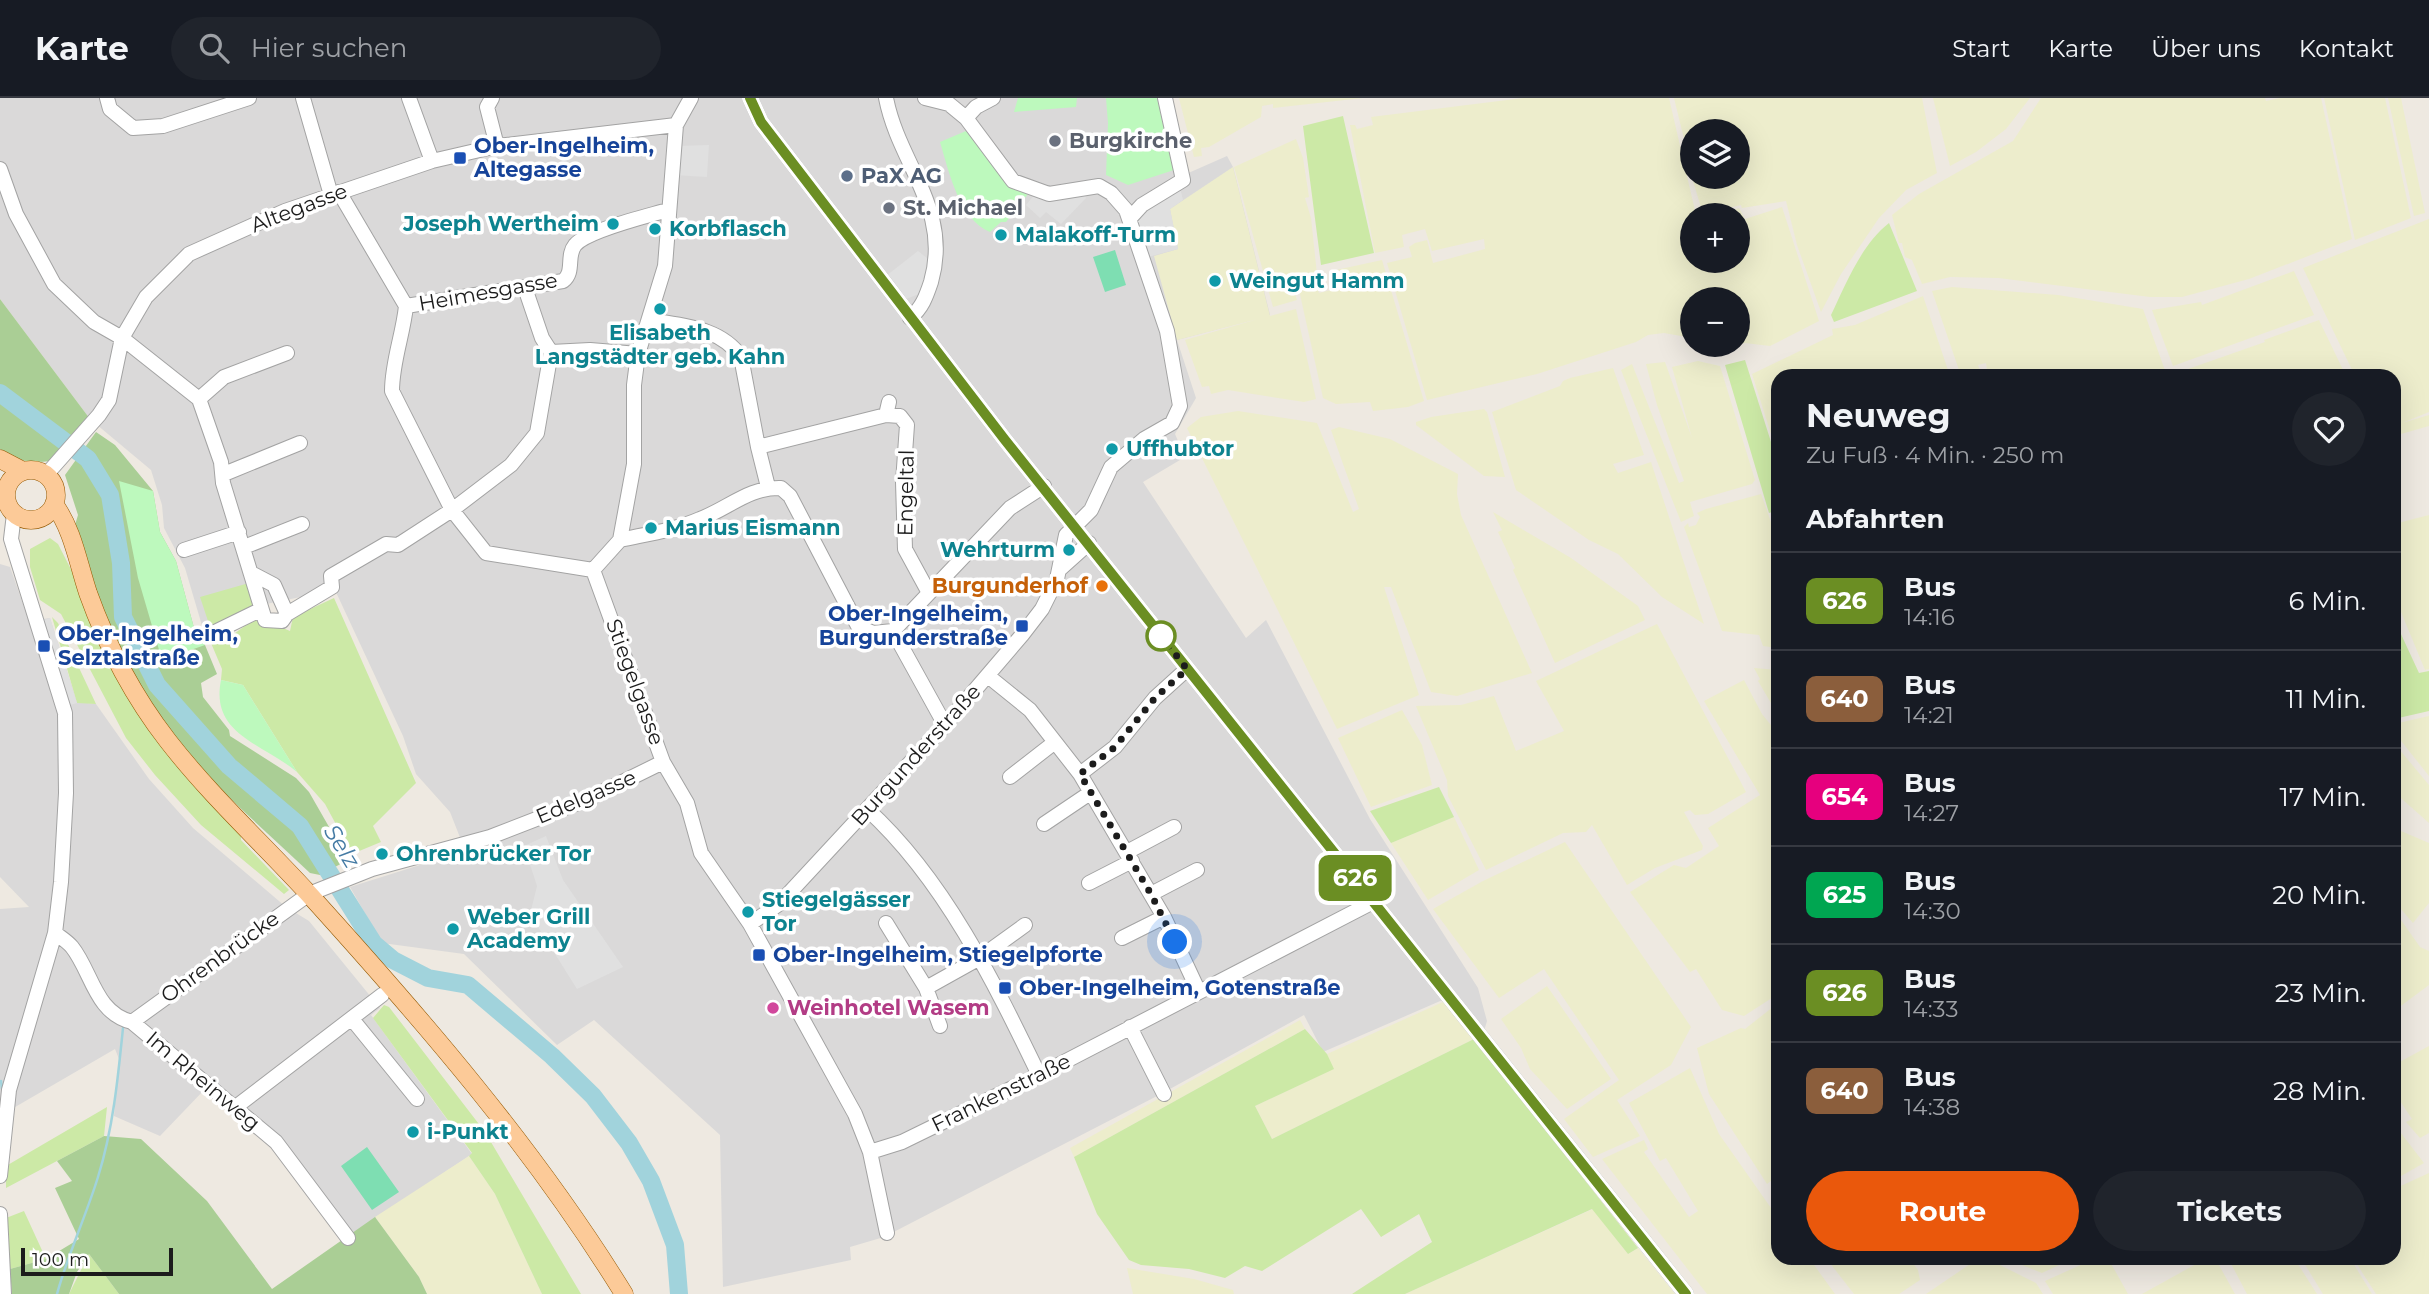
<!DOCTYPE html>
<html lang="de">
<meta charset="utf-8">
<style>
:root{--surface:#171b24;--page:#20242c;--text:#f1f3f6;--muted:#9ea1a6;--line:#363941;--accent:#ea580c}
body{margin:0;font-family:Montserrat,sans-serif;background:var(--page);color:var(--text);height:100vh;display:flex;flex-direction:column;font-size:26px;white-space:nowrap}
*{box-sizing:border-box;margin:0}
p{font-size:23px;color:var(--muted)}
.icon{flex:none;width:38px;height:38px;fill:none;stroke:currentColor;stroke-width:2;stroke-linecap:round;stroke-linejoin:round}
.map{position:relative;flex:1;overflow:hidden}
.side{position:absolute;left:1771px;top:271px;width:630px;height:896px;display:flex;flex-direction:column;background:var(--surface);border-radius:21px;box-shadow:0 7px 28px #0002}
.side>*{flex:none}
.badge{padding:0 14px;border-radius:10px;font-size:24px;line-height:46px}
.tools{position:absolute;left:1680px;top:21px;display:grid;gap:14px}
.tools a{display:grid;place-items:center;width:70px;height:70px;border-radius:50%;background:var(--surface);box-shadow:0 7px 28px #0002;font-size:35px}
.scale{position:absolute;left:21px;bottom:18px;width:152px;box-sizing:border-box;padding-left:7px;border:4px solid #1c1c1c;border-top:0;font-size:19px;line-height:24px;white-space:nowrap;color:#1c1c1c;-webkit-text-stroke:5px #fff;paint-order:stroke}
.you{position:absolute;width:35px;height:35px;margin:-18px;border:5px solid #fff;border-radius:50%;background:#1a73e8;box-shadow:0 0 0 10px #1a73e833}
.map>.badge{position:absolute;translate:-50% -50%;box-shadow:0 0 0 4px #fff}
h2{padding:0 35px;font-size:26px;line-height:63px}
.round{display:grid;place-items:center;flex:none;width:74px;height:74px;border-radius:37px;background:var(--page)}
.overview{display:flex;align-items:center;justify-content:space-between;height:119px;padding:0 35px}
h1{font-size:33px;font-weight:700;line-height:52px}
.action{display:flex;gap:14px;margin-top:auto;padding:14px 35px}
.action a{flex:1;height:80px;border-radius:42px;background:var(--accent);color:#fff;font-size:28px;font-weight:700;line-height:80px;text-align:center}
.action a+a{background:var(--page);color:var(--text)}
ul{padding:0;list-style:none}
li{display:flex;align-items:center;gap:21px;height:98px;padding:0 35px;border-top:2px solid var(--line)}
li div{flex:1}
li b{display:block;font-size:26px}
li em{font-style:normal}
li .badge{min-width:77px;font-weight:700;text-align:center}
header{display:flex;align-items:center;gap:42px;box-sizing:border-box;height:98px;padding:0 35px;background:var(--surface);border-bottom:2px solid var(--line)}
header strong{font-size:33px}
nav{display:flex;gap:38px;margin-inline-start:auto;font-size:24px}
.search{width:490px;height:63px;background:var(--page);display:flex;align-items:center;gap:18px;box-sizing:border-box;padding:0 24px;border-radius:38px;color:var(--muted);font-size:26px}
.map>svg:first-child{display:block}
.residential{fill:#dad9d9}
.farmland{fill:#ededcc;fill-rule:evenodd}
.grass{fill:#cce9a6}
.forest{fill:#aace95}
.park{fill:#bdf9bd}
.pitch{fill:#7edeb2}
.parking{fill:#e0e0e0}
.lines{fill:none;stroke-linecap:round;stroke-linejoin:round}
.stream{stroke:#a1d3dc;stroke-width:2.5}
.river{stroke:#a1d3dc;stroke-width:18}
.minor-casing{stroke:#a3a3a3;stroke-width:16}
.major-casing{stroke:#945900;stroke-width:19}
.minor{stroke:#fff;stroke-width:14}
.major{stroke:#fcca98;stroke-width:18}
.line-casing{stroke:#fff;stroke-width:16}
.line{stroke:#6b8e23;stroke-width:10}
.walk{stroke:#1c1c1c;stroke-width:7;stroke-dasharray:0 12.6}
.worship-dot{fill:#6b7280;stroke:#fff;stroke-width:2.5}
.transit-dot{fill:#1a4fb4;stroke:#fff;stroke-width:2.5}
.service-dot{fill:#5c6f8a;stroke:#fff;stroke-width:2.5}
.culture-dot{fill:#0f9aa8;stroke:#fff;stroke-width:2.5}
.food-dot{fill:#e8710a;stroke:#fff;stroke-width:2.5}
.stop-dot{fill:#fff;stroke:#6b8e23;stroke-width:3.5}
.hotel-dot{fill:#d1479c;stroke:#fff;stroke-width:2.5}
.labels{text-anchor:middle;stroke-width:7;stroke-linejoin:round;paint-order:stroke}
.worship-label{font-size:21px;font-weight:bold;fill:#5b616d;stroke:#fff;text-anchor:start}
.transit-label{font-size:21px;font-weight:bold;fill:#164399;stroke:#fff;text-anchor:start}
.service-label{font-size:21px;font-weight:bold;fill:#4e5e75;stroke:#fff;text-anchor:start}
.street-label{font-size:21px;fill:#1c1c1c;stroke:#fff}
.culture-label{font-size:21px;font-weight:bold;fill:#0d838f;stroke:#fff;text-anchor:start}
.food-label{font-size:21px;font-weight:bold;fill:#c56008;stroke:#fff;text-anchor:end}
.hotel-label{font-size:21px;font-weight:bold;fill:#b23c85;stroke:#fff;text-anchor:start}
.water-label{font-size:23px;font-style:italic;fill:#457ba4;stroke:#fff}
</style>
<header>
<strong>Karte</strong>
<div class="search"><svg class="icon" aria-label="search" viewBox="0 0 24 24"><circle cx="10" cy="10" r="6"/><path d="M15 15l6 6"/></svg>Hier suchen</div>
<nav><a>Start</a><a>Karte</a><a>Über uns</a><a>Kontakt</a></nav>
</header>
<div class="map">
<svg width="2429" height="1196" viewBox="0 0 2429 1196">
<rect width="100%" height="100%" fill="#eee9e1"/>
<path class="residential" d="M0 0H1161L1177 80 1227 58 1233 69 1270 217 1177 242 1196 300 1175 336 1185 359 1143 384 1246 540 1266 522 1370 721 1478 890 1487 923 1484 933 1454 897 1323 954 1304 917 1159 997 884 1139 850 1149 851 1162 723 1189 720 1037 594 922 557 947 464 856 382 845 350 789 439 761 461 742 450 714 416 676 403 638 335 492 252 509 203 531 185 470 164 430 162 407 151 372 90 321 0 201Z
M0 466 10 469 29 523 50 520 77 604 96 606 149 681 193 730 286 809 309 823 380 910 371 917 472 1056 344 1142 273 1048 206 990 160 1038 114 1018 119 961 115 951 10 1012 0 1003V811L29 809 0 779Z"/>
<path class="farmland" d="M1179 0H1363L1273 10V6L1262 8 1261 19 1209 49 1201 50 1202 58 1194 59Z
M1523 0H1669L1696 117H1692V163H1738V117H1719L1739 110 1745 121 1782 109 1819 223 1770 248 1745 245 1734 248 1726 247H1738V201H1692V240L1664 235 1648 237 1636 244 1537 276 1427 302 1387 165 1412 159 1409 149 1415 145 1427 142 1433 165 1485 151 1484 141 1432 153 1425 131 1402 137 1404 149 1375 155 1350 27H1355L1357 31 1373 27 1371 19Z
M1674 0H1922L1937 75 1906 92 1879 120 1841 176 1821 214 1797 147 1786 103 1742 110 1741 107 1703 116 1683 50 1686 49ZM1738 33V79H1692V33Z
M1933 0H2030L2006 31 1976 54 1950 68Z
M2041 0H2265L2266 3 2280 0H2321L2352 141 2249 181 2182 199H2150L1999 180 1950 179 1922 186 1912 162 1905 159 1902 145H1899L1892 117 1919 96 2013 43Z
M2324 0H2385L2411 120 2355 142Z
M2388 0H2401L2425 115 2414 118Z
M1296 41 1303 60 1309 99 1305 100 1311 120 1317 176 1296 182 1297 188 1293 190 1297 202 1273 209 1234 69Z
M1233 69 1270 218 1296 211 1316 301 1304 304 1228 292 1211 296 1209 288 1202 289 1185 242 1258 221 1177 242 1154 158 1178 151 1170 111Z
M2429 121V314L2402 325 2429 317V328L2394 338V328L2400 326 2394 325V278H2355L2303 170Z
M1382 162 1424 303 1408 309 1373 313 1370 304 1336 306 1323 300 1299 192 1317 188 1319 195 1340 190 1336 172Z
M2294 173 2314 217 2173 268 2152 212 2201 204 2202 207Z
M1952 189 2058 197 2143 211 2167 278H1988L1986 265 1978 267 1982 278H1961L1932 193Z
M1923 198 1950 278H1778V358L1752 276 1833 237 1832 231 1855 227Z
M2319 222 2346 278H2168L2265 244 2264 242Z
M1698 263 1720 268 1755 382 1752 386 1690 404 1694 418 1681 424 1621 272 1632 266 1679 385 1684 383 1657 307 1646 266 1665 264 1692 340 1672 269Z
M1613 270 1644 357 1613 366 1618 375 1651 364 1704 526 1662 499 1618 456 1589 442 1516 392 1492 314 1560 288 1563 283 1570 280Z
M1484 311 1487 314 1505 379 1484 378 1416 327V324L1431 319Z
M1238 313 1317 325 1353 414 1359 411 1331 332 1339 329 1390 341 1458 376 1457 396 1461 417 1532 575 1457 598 1431 594 1391 489H1384L1419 597 1337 631 1187 330 1201 319Z
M1761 396 1771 424 1778 423V550L1763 548 1759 537 1722 533 1684 429 1688 425 1689 429 1696 427 1700 419 1697 415 1706 411Z
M1493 414 1571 460 1638 508 1645 522 1555 565 1513 472 1515 470 1498 434 1502 432Z
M2429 417V571L2425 572 2394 497V426Z
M1657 526 1746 694 1708 716 1695 717 1690 712 1684 714 1703 748 1702 752 1655 770 1627 787 1592 727 1586 734 1563 735 1486 772 1448 698 1447 682 1416 608 1461 607 1494 598 1516 653 1564 633 1536 583Z
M1754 570 1778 572V617L1758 583 1760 581Z
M1744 582 1762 616 1778 636V896L1744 918 1722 912 1696 871 1690 874 1630 794 1674 767 1686 770 1719 748 1708 730 1760 697 1704 603Z
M1402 612 1422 647 1432 687 1371 709 1338 640Z
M2429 618V678L2394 634V626Z
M2394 645 2429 687V725L2394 694Z
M1454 719 1479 772 1428 802 1391 745Z
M2394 730 2429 745V805L2413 825 2394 803Z
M1565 744 1691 929 1671 967 1617 1002 1640 1038 1593 1059 1564 1021 1619 982 1544 871 1499 900 1433 811 1483 783Z
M2394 812 2420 849 2429 853V887L2394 913Z
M1547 888 1611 981 1567 1011 1530 971 1521 950 1501 921Z
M1443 904 1474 941 1272 1041 1255 1008 1333 971 1327 956Z
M1778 905V1078L1767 1086 1709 996 1697 950 1741 930 1745 931Z
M1300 922 1305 931 1074 1059 1070 1050Z
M2429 948V1035L2420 1040 2406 1024 2412 1021 2394 994V967Z
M1690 970 1719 1036 1778 1120V1160H1809L1835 1196H1707L1602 1061 1644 1042 1648 1051 1644 1054 1689 1119 1698 1113 1666 1060 1660 1063 1629 1005Z
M2394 1026 2424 1065 2394 1082Z
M469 1058 495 1096 542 1196H427L419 1179 375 1119Z
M2429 1075V1196H2376L2353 1160H2394V1091Z
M1593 1111 1628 1156 1638 1150 1675 1196H1405Z
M1826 1160H1909L1918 1172 1920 1182 1899 1196H1854Z
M1979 1160H1986L2036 1185 2043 1196H1926Z
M2004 1160H2074L2042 1175Z
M2096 1160H2108L2128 1196H2053L2045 1183Z
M2207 1160H2215L2235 1196H2142Z
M2228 1160H2294L2317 1196H2247Z
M2301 1160H2350L2372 1196H2323Z
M1127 1170 1194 1181 1233 1192 1234 1196H1133Z"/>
<path class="grass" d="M1343 18 1374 155 1321 167 1303 28Z
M1889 125 1917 193 1834 224 1831 217C1846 186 1861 147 1889 125Z
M1745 262 1778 366V412L1769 415 1725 267Z
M50 440 58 446 79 487 241 736V742L289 792 284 796 201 727 155 677 126 640 61 516 40 502 30 469V451Z
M249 485 254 503 252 509 210 529 200 499Z
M334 500 416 685 373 728 381 744 352 756 325 706 297 674 243 587 221 582 222 571 211 545 220 539 223 544 257 519 290 533 293 519Z
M52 519 58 525 96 606 77 605Z
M2394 521 2419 575 2429 573V613L2394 621Z
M1439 689 1454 719 1391 745 1370 713Z
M384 907 389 909 485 1034 581 1196H542L495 1096 469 1058 472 1055 373 920Z
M1305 931 1327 956 1334 971 1255 1008 1272 1041 1474 941 1638 1150 1628 1156 1592 1111 1405 1196H1352L1432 1144 1419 1116 1381 1139 1361 1111 1262 1173 1245 1168 1225 1180 1189 1171 1141 1167 1129 1162 1097 1116 1074 1059Z
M107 1009 104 1038 6 1090V1068Z
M24 1113 46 1161 10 1171 6 1120Z
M89 1156 119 1196H69Z"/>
<path class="forest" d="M0 201 90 321 71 337 50 363C31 366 15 363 0 351Z
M96 334 115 347 153 393 160 434 176 463 197 541 205 547 217 576 201 585 203 599 229 632 230 638 296 680 309 694 348 762 320 777 310 775C252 720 189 668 145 600 111 547 94 487 75 427L78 417 65 377Z
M104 1038 141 1041 207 1103 272 1191 375 1119 419 1179 427 1196H119L89 1156 77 1174 69 1196H12L10 1171 46 1161 79 1141 55 1090 72 1083 57 1063Z"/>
<path class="park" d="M1018 0H1077L1076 9 1014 14Z
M1106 0H1157L1174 72 1128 87 1106 77 1108 25Z
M966 33 1007 86 1028 96 1006 124H1001L990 134C959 121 949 74 940 44Z
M119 383 153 393 160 434 176 463 197 541 205 547 162 562 138 480Z
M221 582 243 587 297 674C262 645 210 636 221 582Z"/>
<path class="pitch" d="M1115 152 1126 187 1105 194 1093 159Z
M367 1049 399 1094 372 1112 341 1068Z"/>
<path class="parking" d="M709 47 707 79 674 77 677 48Z
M1180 90 1183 102 1170 111 1178 151 1148 159 1137 122 1141 113Z
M1084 94 1086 100 1061 126 1046 114 1040 120 1026 107 1035 96Z
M918 153 933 165 919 196 906 201 886 178Z
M50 520 77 605 70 607 44 522Z
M546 738 563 782 623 869 577 891 530 816 537 788 524 748Z"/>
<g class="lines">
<path class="stream" d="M1 983 2 991
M57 1196C68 1156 86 1118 98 1079 113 1031 118 980 123 930"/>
<path class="river" d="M0 295 88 361 110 397 121 465 123 519 157 587 229 668 300 728 374 846 393 862 428 880 468 887 552 958 593 998 629 1045 651 1083 675 1147 679 1196"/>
<g class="minor-casing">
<path id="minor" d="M107 0 110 11 133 30 163 28 249 0
M303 0 331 97
M409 0 432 63
M492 0 487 9 497 48
M750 0 761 24 1005 342 1686 1196
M886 0C899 67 952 111 931 184 926 199 922 210 910 220
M966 20 976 9 993 0
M0 71 16 116 54 186 94 224 122 240 199 301 221 364 223 385 265 522 282 523 287 516 332 489 331 478 386 446 398 447 452 412 511 367 537 335 551 254 542 240 525 190
M339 94 406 208
M1131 119 1142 107 1183 82 1165 0
M406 208C403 237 392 264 392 293L452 412 486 455 593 472
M406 208 563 183C575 174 566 158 575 147 588 132 648 118 668 112
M650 222C683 228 720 229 741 259L758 349
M551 254 590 252 638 256
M199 301 224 279 287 255
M889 304 886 317 900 318 907 327 903 384 905 451 929 495
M224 376 300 345
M46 377 99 317 109 302 122 240 146 199 189 156 285 113 432 63 497 48 676 27
M768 389 758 349 886 317
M620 442C647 436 675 432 700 421 729 410 749 389 781 390L790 398 858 528 873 535 893 533 1010 410 1044 388
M244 449 302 426
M184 452 239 434
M1060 471 1089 445
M593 472 663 664 687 705 701 755 750 826 855 1016 870 1054 887 1135
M593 472 620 442 634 366V287L638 256 665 168 676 27 691 0
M253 476 274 487 287 516
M893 533 945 627
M213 535 260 512
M988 578 1030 612 1080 676 1164 819 1198 892
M1080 676 1115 649 1155 600 1187 571
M1010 679 1055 644
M867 711C944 781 994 884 1039 977
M1044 726 1090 695
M1127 754 1174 729
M1089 785 1132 763
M1151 796 1197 772
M886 825 926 890 940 928
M750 826 779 806 945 627 1022 537 1042 511 1057 481 1066 437 1091 412 1111 369 1144 341 1172 325 1180 308 1167 233 1126 112 1111 95 1099 88 1049 96 1013 83 966 20 949 6 925 0
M55 835C60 839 67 843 72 849 92 874 95 915 132 924L276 1044 348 1140
M1122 840 1164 819
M926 890 978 861 1025 827
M352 921 417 1001
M132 924 309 796 372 771 490 739 588 701 663 664
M1130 929 1164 996
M237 1008 382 897
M870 1054 902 1044 1039 977 1375 803
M0 1078 9 992 55 835 61 784 66 695 65 615 11 441 14 416
M0 1116 4 1196"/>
</g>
<g class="major-casing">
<path id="major" d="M0 361 23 373
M6 397a25 25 0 1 1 50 0a25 25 0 1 1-50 0Z
M54 406C73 432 78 465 88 495 107 548 133 598 168 643 210 697 261 744 307 794 422 921 534 1050 624 1196"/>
</g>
<use href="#minor" class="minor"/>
<use href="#major" class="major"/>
</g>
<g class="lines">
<g class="line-casing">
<path id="line" d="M750 0 761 24 1005 342 1686 1196"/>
</g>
<use href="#line" class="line"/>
<path class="walk" d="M1161 538 1187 571 1155 600 1115 649 1080 676 1151 796 1175 844"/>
</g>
<g class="worship-dot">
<circle cx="1055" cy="43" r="7"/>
<circle cx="889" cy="110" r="7"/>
</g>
<g class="transit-dot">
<rect x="453" y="53" width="14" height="14" rx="3.5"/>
<rect x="1015" y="521" width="14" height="14" rx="3.5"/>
<rect x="37" y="541" width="14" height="14" rx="3.5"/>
<rect x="752" y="850" width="14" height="14" rx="3.5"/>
<rect x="998" y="883" width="14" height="14" rx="3.5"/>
</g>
<circle class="service-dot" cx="847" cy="78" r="7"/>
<g class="culture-dot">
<circle cx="613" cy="126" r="7"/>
<circle cx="655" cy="131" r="7"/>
<circle cx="1001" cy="137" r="7"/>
<circle cx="1215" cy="183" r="7"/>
<circle cx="660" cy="211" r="7"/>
<circle cx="1112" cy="351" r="7"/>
<circle cx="651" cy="430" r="7"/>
<circle cx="1069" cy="452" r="7"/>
<circle cx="382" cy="756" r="7"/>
<circle cx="748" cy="814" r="7"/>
<circle cx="453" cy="831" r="7"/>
<circle cx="413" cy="1034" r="7"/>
</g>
<circle class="food-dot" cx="1102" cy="488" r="7"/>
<circle class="stop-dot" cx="1161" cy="538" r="14"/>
<circle class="hotel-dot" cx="773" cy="910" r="7"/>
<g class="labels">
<g class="worship-label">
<text x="1069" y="50">Burgkirche</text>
<text x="903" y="117">St. Michael</text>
</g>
<g class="transit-label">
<text x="474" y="55">Ober-Ingelheim,<tspan x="474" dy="24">Altegasse</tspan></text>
<text x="1008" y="523" text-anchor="end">Ober-Ingelheim,<tspan x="1008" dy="24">Burgunderstraße</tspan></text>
<text x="58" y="543">Ober-Ingelheim,<tspan x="58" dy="24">Selztalstraße</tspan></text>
<text x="773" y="864">Ober-Ingelheim, Stiegelpforte</text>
<text x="1019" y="897">Ober-Ingelheim, Gotenstraße</text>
</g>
<g class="service-label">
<text x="861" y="85">PaX AG</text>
</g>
<g class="street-label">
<text transform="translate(299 110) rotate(-21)" y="7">Altegasse</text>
<text transform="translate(488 194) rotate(-10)" y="7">Heimesgasse</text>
<text transform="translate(906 395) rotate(-89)" y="7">Engeltal</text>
<text transform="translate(635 584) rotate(70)" y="7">Stiegelgasse</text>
<text transform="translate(916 657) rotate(-48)" y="7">Burgunderstraße</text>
<text transform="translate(586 699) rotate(-23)" y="7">Edelgasse</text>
<text transform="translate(220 859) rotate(-36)" y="7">Ohrenbrücke</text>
<text transform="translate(203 983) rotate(40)" y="7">Im Rheinweg</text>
<text transform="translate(1001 995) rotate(-26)" y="7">Frankenstraße</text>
</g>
<g class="culture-label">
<text x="599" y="133" text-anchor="end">Joseph Wertheim</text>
<text x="669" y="138">Korbflasch</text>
<text x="1015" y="144">Malakoff-Turm</text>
<text x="1229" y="190">Weingut Hamm</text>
<text x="660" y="242" text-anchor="middle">Elisabeth<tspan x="660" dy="24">Langstädter geb. Kahn</tspan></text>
<text x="1126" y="358">Uffhubtor</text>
<text x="665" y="437">Marius Eismann</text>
<text x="1055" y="459" text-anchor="end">Wehrturm</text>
<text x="396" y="763">Ohrenbrücker Tor</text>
<text x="762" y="809">Stiegelgässer<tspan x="762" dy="24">Tor</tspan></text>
<text x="467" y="826">Weber Grill<tspan x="467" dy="24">Academy</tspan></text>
<text x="427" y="1041">i-Punkt</text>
</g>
<g class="food-label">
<text x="1088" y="495">Burgunderhof</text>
</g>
<g class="hotel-label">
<text x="787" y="917">Weinhotel Wasem</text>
</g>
<g class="water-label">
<text transform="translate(342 748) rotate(58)" y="8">Selz</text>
</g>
</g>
</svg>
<div class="tools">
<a><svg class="icon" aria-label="layers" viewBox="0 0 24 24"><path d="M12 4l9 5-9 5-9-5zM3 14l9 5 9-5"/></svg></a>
<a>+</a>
<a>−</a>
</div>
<div class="scale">100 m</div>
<div class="you" style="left:1175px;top:844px"></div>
<b class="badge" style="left:1355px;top:780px;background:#6b8e23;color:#fff">626</b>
<section class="side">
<div class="overview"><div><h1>Neuweg</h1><p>Zu Fuß · 4 Min. · 250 m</p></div><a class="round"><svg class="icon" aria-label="heart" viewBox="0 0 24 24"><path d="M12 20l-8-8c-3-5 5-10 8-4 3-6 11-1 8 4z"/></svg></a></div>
<h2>Abfahrten</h2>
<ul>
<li><span class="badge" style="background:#6b8e23;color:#fff">626</span><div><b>Bus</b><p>14:16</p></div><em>6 Min.</em></li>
<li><span class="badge" style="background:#8b5e3c;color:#fff">640</span><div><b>Bus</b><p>14:21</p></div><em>11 Min.</em></li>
<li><span class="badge" style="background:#e6007e;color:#fff">654</span><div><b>Bus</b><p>14:27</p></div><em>17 Min.</em></li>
<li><span class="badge" style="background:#00a651;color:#fff">625</span><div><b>Bus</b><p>14:30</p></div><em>20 Min.</em></li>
<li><span class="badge" style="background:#6b8e23;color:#fff">626</span><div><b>Bus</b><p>14:33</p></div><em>23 Min.</em></li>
<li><span class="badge" style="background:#8b5e3c;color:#fff">640</span><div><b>Bus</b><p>14:38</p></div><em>28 Min.</em></li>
</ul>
<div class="action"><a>Route</a><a>Tickets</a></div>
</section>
</div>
